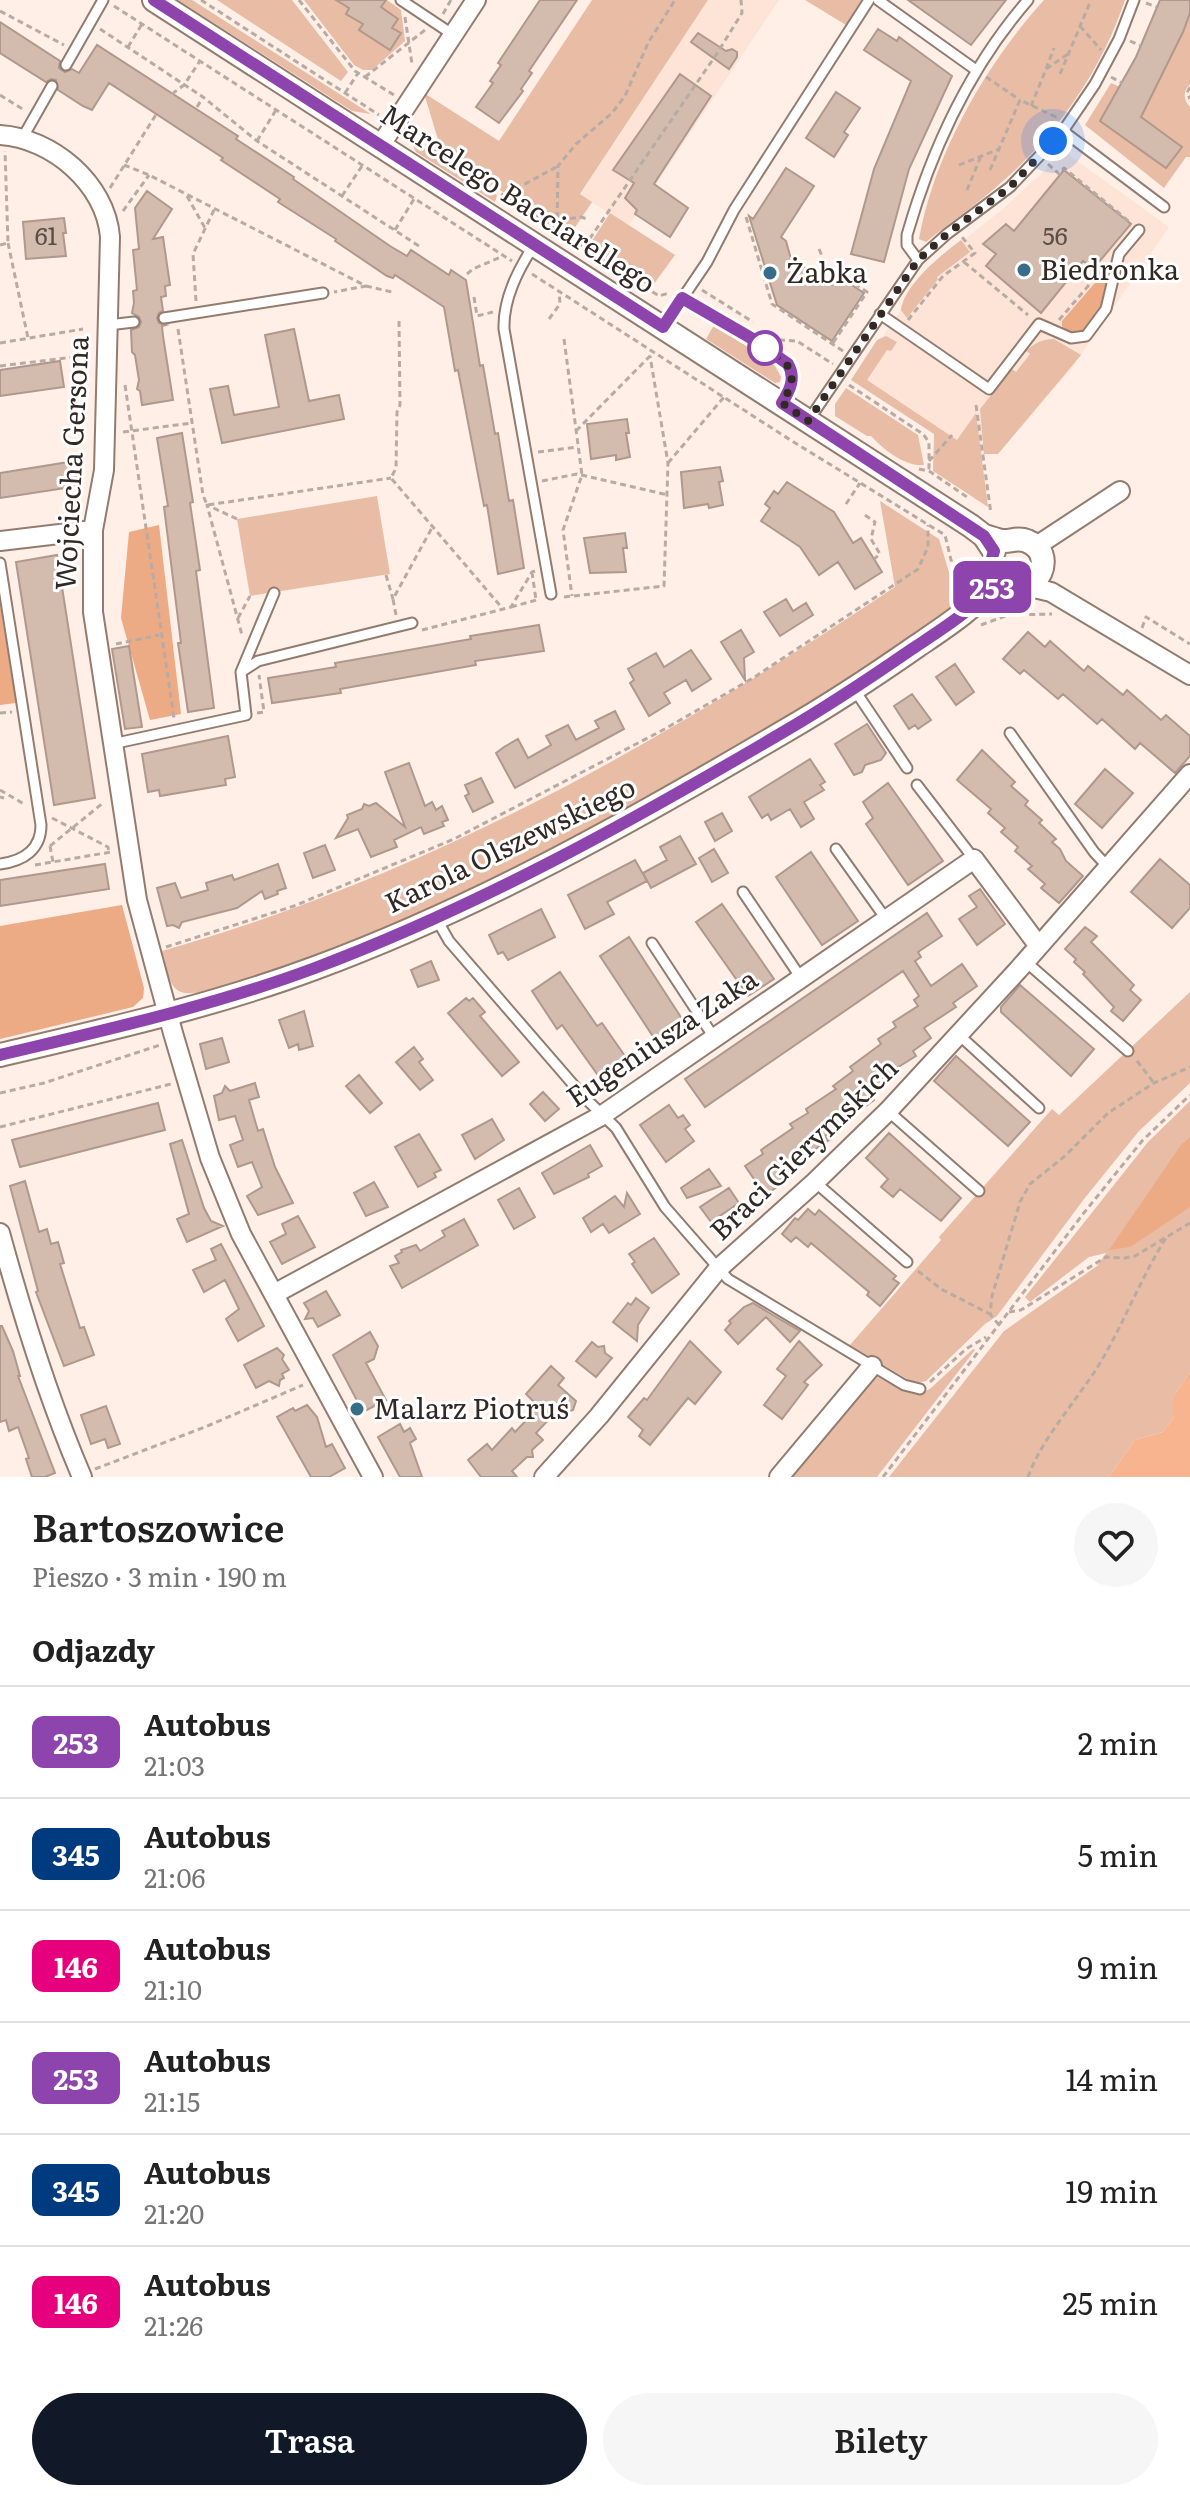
<!DOCTYPE html>
<html lang="pl">
<meta charset="utf-8">
<style>
:root{--surface:#fff;--page:#f6f6f6;--text:#222;--muted:#767676;--line:#e0e0e0;--accent:#111827}
body{margin:0;font-family:Literata,serif;background:var(--page);color:var(--text);height:100vh;display:flex;flex-direction:column;font-size:30px;white-space:nowrap}
*{box-sizing:border-box;margin:0}
p{font-size:26px;color:var(--muted)}
.icon{flex:none;width:44px;height:44px;fill:none;stroke:currentColor;stroke-width:2;stroke-linecap:round;stroke-linejoin:round}
.map{position:relative;height:1477px;overflow:hidden}
.drawer{display:flex;flex-direction:column;background:var(--surface);flex:1}
.drawer>*{flex:none}
.badge{padding:0 16px;border-radius:12px;font-size:28px;line-height:52px}
.you{position:absolute;width:40px;height:40px;margin:-20px;border:6px solid #fff;border-radius:50%;background:#1a73e8;box-shadow:0 0 0 12px #1a73e833}
.map>.badge{position:absolute;translate:-50% -50%;box-shadow:0 0 0 4px #fff}
h2{padding:0 32px;font-size:30px;line-height:72px}
.round{display:grid;place-items:center;flex:none;width:84px;height:84px;border-radius:42px;background:var(--page)}
.headline{display:flex;align-items:center;justify-content:space-between;height:136px;padding:0 32px}
h1{font-size:38px;font-weight:600;line-height:60px}
.button{display:flex;gap:16px;margin-top:auto;padding:16px 32px}
.button a{flex:1;height:92px;border-radius:48px;background:var(--accent);color:#fff;font-size:32px;font-weight:600;line-height:92px;text-align:center}
.button a+a{background:var(--page);color:var(--text)}
ul{padding:0;list-style:none}
li{display:flex;align-items:center;gap:24px;height:112px;padding:0 32px;border-top:2px solid var(--line)}
li div{flex:1}
li b{display:block;font-size:30px}
li em{font-style:normal}
li .badge{min-width:88px;font-weight:700;text-align:center}
.map>svg:first-child{display:block}
.built{fill:#fee4d6}
.green{fill:#e8bca5}
.forest{fill:#ecaa85}
.water{fill:#f7b48f}
.building{fill:#d3bbae;stroke:#b0988c;stroke-width:2}
.lines{fill:none;stroke-linecap:round;stroke-linejoin:round}
.service-casing{stroke:#927c6f;stroke-width:13}
.minor-casing{stroke:#927c6f;stroke-width:22}
.tertiary-casing{stroke:#927c6f;stroke-width:26}
.path{stroke:#b8aba4;stroke-width:3;stroke-dasharray:6 4;stroke-linecap:butt}
.service{stroke:#fff;stroke-width:9}
.minor{stroke:#fff;stroke-width:18}
.tertiary{stroke:#fff;stroke-width:22}
.line-casing{stroke:#fff;stroke-width:18}
.line{stroke:#8e44ad;stroke-width:12}
.walk{stroke:#322924;stroke-width:8;stroke-dasharray:0 14.4}
.poi-dot{fill:#376d88;stroke:#fff;stroke-width:3}
.stop-dot{fill:#fff;stroke:#8e44ad;stroke-width:4}
.labels{text-anchor:middle;stroke-width:6;stroke-linejoin:round;paint-order:stroke}
.number-label{font-size:24px;fill:#5a4e46}
.street-label{font-size:28px;fill:#322924;stroke:#fff}
.poi-label{font-size:28px;fill:#322924;stroke:#fff;text-anchor:start}
</style>
<div class="map">
<svg width="1190" height="1477" viewBox="0 0 1190 1477">
<rect width="100%" height="100%" fill="#ffefe7"/>
<path class="built" d="M708 0H779L629 225 580 195Z
M1062 150 1169 227 1072 368 998 454H975L856 376 931 266 1004 208 1046 169Z"/>
<path class="green" d="M178 0H192L371 114 352 111Z
M217 0H292L348 72 341 81Z
M304 0H336L349 8 346 14 363 24 359 30 401 33 392 28 397 18 381 7 384 3 381 0H387L401 10 405 41 372 70H363L354 65Z
M592 0H708L580 194 592 202 570 235 442 153 424 93 499 141Z
M805 0H861L846 25Z
M1044 0H1125C1102 69 1058 133 1003 181 979 203 952 221 926 242L919 239C934 154 986 64 1044 0Z
M1190 13V84C1183 90 1183 100 1190 107V157H1186L1164 188 1085 125 1111 83 1120 87 1100 121 1166 168 1182 147 1141 117Z
M407 135 497 195 495 202 416 152Z
M610 213 675 255 651 288 592 249 590 244Z
M961 240 970 252 937 277 938 279 907 318 901 310C904 285 941 255 961 240Z
M714 325 774 364 781 377 780 382 775 383 706 339Z
M886 336 897 342 891 351 887 350 867 380 957 440 976 413 988 507 933 471 934 434 851 380 877 340Z
M1054 339 1081 355 998 454H984L980 409 1012 369 1016 372 1030 354 1026 351C1035 343 1042 339 1054 339Z
M846 388 918 435 924 465C905 467 883 449 871 436H867L835 416V404Z
M377 496 390 574 250 596 237 519Z
M880 501 939 539 958 602 934 619 936 623 836 691 630 814 387 931 210 994 208 990C169 1001 171 983 162 951 432 874 663 742 895 587Z
M1190 992V1083L1139 1131 1084 1199 997 1316 985 1324 926 1381 917 1383 909 1380 850 1345 941 1240 939 1237 1052 1109 1059 1115Z
M1190 1101V1373L1174 1395V1417L1163 1432 1135 1440 1109 1477H889L1004 1331 1097 1266 1106 1253 1089 1257 1030 1302 1025 1297 1148 1142Z
M973 1349 975 1350 877 1477H784L870 1373 894 1386 921 1394 931 1388Z"/>
<path class="forest" d="M1100 277 1106 279 1108 284C1103 303 1090 353 1062 326V321Z
M159 525 181 714 150 720 121 618 129 532Z
M0 603 16 703 0 705Z
M122 905 144 988 143 998 133 1007 0 1039V926Z
M1190 1137V1207L1130 1247 1109 1250 1181 1145Z"/>
<path class="water" d="M1190 1373V1477H1109L1135 1440 1163 1432 1174 1417V1395Z"/>
<path class="building" d="M336 0H386L381 7 398 19 392 28 401 33 390 50 359 30 363 24 346 14 349 8Z
M540 0H577L529 71 532 73 521 89 523 91 499 123 476 107 493 83 490 81 501 65 498 63Z
M908 0H1006L971 45Z
M1160 0H1190V13L1183 32 1141 117 1182 147 1166 168 1100 121 1136 57Z
M0 22 60 61 59 68 65 72 72 69 79 73 97 45 238 136 236 139 294 177 293 179 390 246 407 256 411 250 449 275 451 270 466 280 480 366 483 365 495 434 498 433 509 501 513 500 524 568 498 574 487 505 484 506 458 370 455 371 444 307 395 275 393 278 387 276 335 241 336 239 278 202 280 199 221 160 223 158 109 83 92 110 83 106 58 90 56 80 51 79 46 82 0 53Z
M878 29 897 41 899 37 952 76 909 169 884 262 851 254 874 169 911 81 864 50Z
M698 33 726 51 732 49 737 52V57L729 69 691 42Z
M680 74 711 96 654 184 688 208 670 237 635 214 637 210 625 198 634 183 613 170Z
M836 92 860 108 844 132 848 135 834 157 806 138Z
M786 168 814 186 781 237 786 241 791 259 832 285 838 276 864 293 832 341 777 305 749 216 753 219Z
M1064 170 1131 224 1093 269 1083 261 1041 313 986 266 996 254 983 244 1006 224 1014 231Z
M147 191 172 209 153 239 163 237 170 285 165 286 166 296 161 297 163 311 159 313 157 318 159 323 166 325 162 326 163 336 173 400 142 405 140 391 137 389 139 380 135 355 132 352 131 330 139 327 141 322 139 317 132 313 134 303 133 291 137 290 133 250 139 249 135 208Z
M64 218 66 233H63L66 256 26 259 23 222Z
M294 329 309 401 339 395 344 419 222 443 210 389 228 386 234 415 279 407 265 335Z
M60 361 64 387 0 396V370Z
M627 419 629 433H626L630 457 616 460V455L591 459 587 424Z
M182 433 193 502 190 503 200 570 196 571 214 708 188 712 178 643H181L164 507 168 506 157 438Z
M75 461 79 486 0 498V473Z
M720 467 723 481 719 482 723 505 709 508 708 504 684 508 681 472Z
M787 482 834 512 853 543 861 538 882 572 855 589 838 562 819 575 800 547 761 521 770 508 765 504 774 491 778 494Z
M625 533 627 548H623L626 572 590 573 584 538Z
M57 555 95 798 54 805 16 562Z
M786 599 793 611 806 603 813 615 780 636 764 612Z
M539 625 544 651 475 661 476 665 340 689 341 693 272 703 268 678 336 667 335 663 471 639 470 636Z
M741 630 754 652 744 658 745 680 721 642Z
M1028 632 1045 647 1050 641 1084 671 1088 666 1123 695 1127 690 1161 720 1166 715 1190 736V756L1175 773 1140 743 1135 749 1102 719 1097 724 1063 694 1058 699 1024 670 1020 674 1003 659Z
M129 646 142 727 125 729 112 649Z
M691 650 711 679 692 691 686 680 664 693 670 703 649 716 630 683 634 680 628 669 656 653 664 667Z
M955 664 974 692 956 705 936 677Z
M912 694 931 720 918 729 915 725 909 729 894 706Z
M615 711 624 729 515 788 496 753 504 747 518 739 528 758 551 745 546 736 568 725 576 740 599 728 595 721Z
M867 724 886 753 881 760 865 765 862 772 854 775 835 744Z
M228 736 235 777 225 779 226 785 160 796 159 790 148 792 142 754Z
M982 750 1015 782 1011 786 1028 801 1025 805 1042 820 1039 823 1056 839 1052 842 1060 849 1066 861 1083 876 1059 903 1041 888 1045 884 1028 869 1032 866 1015 851 1018 847 1001 832 1005 828 988 813 991 809 957 780Z
M810 759 825 782 820 785 824 790 804 802 814 819 801 827 790 809 771 820 768 814 762 818 749 797Z
M409 763 425 806 432 802 436 810 442 806 448 820 442 822 444 826 424 834 421 827 394 840 397 847 371 857 358 829 336 838 348 818 347 815 362 809 364 804 369 806 376 803 405 827 385 772Z
M1105 769 1133 793 1102 828 1075 804Z
M481 778 493 802 473 812 465 796 469 794 465 785Z
M888 783 943 861 908 885 866 824 873 818 863 802Z
M722 813 732 831 715 841 705 822Z
M680 836 696 864 651 888 643 873 667 860 660 847Z
M325 845 335 870 313 878 304 853Z
M714 849 728 873 712 882 699 858Z
M811 852 858 921 822 945 776 877Z
M1160 859 1190 885V908L1172 928 1131 892Z
M635 860 647 881 607 902 614 914 585 929 568 895Z
M105 864 109 889 0 906V880Z
M278 864 286 888 277 891 278 894 265 899 262 891 237 908 182 922 179 928 173 925 167 926 157 888 175 883 181 898 208 890 206 883 232 875 234 880Z
M980 889 1005 924 977 945 959 919 977 907 969 896Z
M722 904 774 979 748 996 696 922Z
M541 909 555 937 508 960 503 952 498 954 489 935Z
M927 913 942 936 918 952 921 957 915 961 931 986 962 964 977 986 953 1003 956 1007 924 1028 931 1038 913 1051 916 1056 884 1076 888 1082 870 1095 874 1100 825 1136 829 1140 796 1162 799 1165 780 1178 783 1183 765 1195 745 1166 763 1154 761 1150 793 1128 790 1124 808 1113 806 1109 836 1089 833 1086 853 1071 850 1067 881 1044 878 1039 896 1027 893 1022 918 1006 914 1000 919 996 903 971 705 1107 685 1079Z
M1085 927 1097 936 1091 942 1134 985 1130 990 1141 1000 1123 1021 1111 1011 1114 1007 1083 974 1085 972 1074 962 1076 959 1065 949Z
M629 937 686 1025 658 1044 600 956Z
M431 961 439 980 418 987 411 970Z
M560 972 597 1026 602 1023 627 1059 600 1078 562 1025 557 1029 532 991Z
M1020 985 1094 1049 1071 1076 1001 1012V1007Z
M466 998 469 1001 473 998 485 1012 480 1016 519 1062 502 1076 448 1013Z
M304 1011 313 1046 299 1050 298 1044 289 1048 279 1020Z
M222 1038 229 1062 206 1069 200 1044Z
M414 1047 423 1059 419 1062 433 1080 420 1090 396 1062Z
M956 1056 1030 1122 1008 1146 934 1081Z
M359 1075 382 1103 370 1113 346 1086Z
M255 1083 259 1097 249 1100 258 1131 263 1129 275 1167 293 1203 258 1215 247 1196 262 1187 252 1162 238 1167 230 1145 243 1140 235 1116 219 1120 214 1096 222 1093 225 1086 230 1091Z
M543 1092 559 1109 545 1121 530 1104Z
M158 1103 165 1130 20 1167 12 1140Z
M669 1105 678 1118 683 1115 690 1125 685 1129 694 1141 666 1162 640 1125Z
M492 1119 504 1140 475 1159 462 1135Z
M889 1133 961 1198 941 1221 900 1189 893 1197 881 1187 888 1179 866 1158Z
M419 1134 441 1170 434 1173 436 1177 418 1187 395 1147Z
M182 1140 204 1208 211 1221 223 1226 187 1242 177 1219 189 1214 170 1144Z
M590 1145 602 1166 588 1174 589 1177 554 1194 542 1173Z
M709 1169 721 1186 687 1198 681 1188Z
M25 1181 39 1232 47 1229 51 1244 58 1242 64 1263 60 1264 80 1328 84 1327 94 1355 64 1366 36 1292 38 1291 10 1186Z
M374 1182 388 1207 366 1216 354 1193Z
M519 1188 535 1217 514 1229 498 1200Z
M729 1188 739 1203 711 1222 700 1207Z
M627 1193 640 1214 609 1233 603 1224 591 1232 583 1218 615 1196 624 1207Z
M808 1209 815 1215 819 1210 896 1276 893 1279 899 1283 880 1306 867 1295 869 1292 811 1243 808 1247 796 1237 791 1242 782 1234 795 1218 798 1220Z
M298 1216 315 1247 282 1264 270 1242 286 1234 282 1224Z
M464 1219 478 1245 402 1288 390 1266 399 1263 395 1256 402 1252 401 1250 416 1245 420 1251 445 1236 442 1231Z
M654 1238 679 1274 652 1293 632 1264 635 1262 629 1254Z
M221 1244 264 1326 238 1341 226 1319 239 1309 225 1280 204 1292 193 1270 216 1260 211 1249Z
M326 1291 340 1315 318 1327 313 1318 305 1319 309 1311 304 1303Z
M636 1298 649 1308 638 1325 637 1341 613 1322 628 1303 631 1305Z
M753 1303 771 1314 800 1331 790 1342 766 1317 738 1344 725 1330 731 1323 729 1321 744 1307Z
M0 1326H2L13 1351 20 1376H18L55 1473 45 1477H32L26 1459 29 1458 18 1427 9 1431 6 1420 0 1422Z
M370 1332 378 1346 374 1359 366 1363 386 1400 363 1412 333 1355Z
M690 1341 721 1372 695 1404 688 1398 650 1445 639 1436 643 1430 628 1417 644 1398 647 1400Z
M799 1341 822 1365 804 1382 808 1385 782 1419 764 1405 786 1376 777 1369Z
M592 1342 598 1347 604 1346 605 1353 612 1358 596 1377 576 1361Z
M277 1348 284 1355 282 1359 289 1370 282 1374 284 1378 280 1380 279 1386 269 1381 256 1388 244 1365Z
M551 1366 564 1378 558 1385 576 1401 573 1410 567 1412 559 1420 553 1415 536 1433 543 1440 532 1450 533 1457H527L512 1471 517 1477H481L468 1460 487 1444 492 1450 512 1428 515 1432 539 1407 526 1394Z
M307 1405 317 1417 326 1447 332 1444 345 1468 329 1477H311L277 1417 293 1408 295 1411Z
M106 1406 120 1444 108 1448 105 1439 91 1444 81 1415Z
M400 1424 404 1432 410 1428 416 1439 410 1443 422 1477H400L378 1437Z"/>
<g class="lines">
<g class="service-casing">
<path id="service" d="M401 0 452 34
M878 0 976 70
M66 65 103 0
M1063 131 1164 207
M23 137 52 86
M534 245C518 270 503 299 504 329L551 594
M918 260 907 245V235C932 148 969 68 1028 0
M682 298C702 309 789 354 792 374 794 385 788 394 782 403
M880 314 989 389 1039 324 1071 338 1086 336 1106 309 1119 254 1139 230
M164 318 323 293
M108 325 134 322
M663 327 707 262 734 210 869 0
M808 421 918 260 947 234 1010 187 1063 131 1095 84 1119 39 1134 0
M0 563 41 825C41 850 23 861 0 864
M241 672 274 593
M854 689 907 768
M1010 733 1094 852 1107 866
M112 744 246 715 241 672 258 661 412 623
M917 785 974 859
M836 849 886 919
M743 892 801 978
M436 918 449 941 584 1097 616 1128 665 1207 728 1279 904 1385 920 1389
M652 943 715 1039
M1025 961 1128 1051
M959 1035 1039 1108
M888 1111 979 1191
M815 1182 907 1262"/>
</g>
<g class="minor-casing">
<path id="minor" d="M0 135C52 138 106 184 110 237L104 470 93 530V612L137 900 173 1033 210 1158 241 1234 373 1477
M380 146 476 0
M0 541 93 530
M1044 541 1120 491
M1030 587 1051 592 1190 675
M0 1233C23 1317 48 1398 82 1477
M274 1294 601 1116 974 859 1038 945
M544 1477 599 1416 718 1269 815 1182 888 1111 1018 970 1190 774
M779 1477 872 1366"/>
</g>
<g class="tertiary-casing">
<path id="tertiary" d="M154 0 971 526 984 536 994 551
M984 536C990 537 996 540 1002 541 1011 542 1017 537 1027 541 1071 560 1011 624 991 569
M0 1055C106 1030 213 1006 315 968 480 907 634 820 785 731 830 705 874 676 917 646 945 627 975 608 996 581"/>
</g>
<path class="path" d="M201 0 379 115
M299 0 355 71 394 95
M1146 3 1157 7
M114 6 512 261
M0 11 64 45
M443 14 451 0
M405 17 412 64
M1080 26 1101 50
M100 29 203 97 257 141 419 246
M1130 41 1141 46
M128 47 142 24
M1046 69 1054 48
M1060 74 1091 0
M365 77 425 30
M986 77 1020 100
M1111 77 1122 83
M1190 87 1187 93 1190 99
M345 93 358 73
M172 94 184 85 200 61
M0 95 24 110
M1031 106 1046 69 1068 54
M197 107 203 97
M409 134 659 296 669 293
M257 141 276 110
M1048 164 1059 174 1064 168 1131 223
M124 165 149 175 366 286 334 292
M959 165 999 149
M990 170 1020 100 1056 117 1058 114
M110 188 157 113
M967 190 981 156
M187 196 205 228
M342 196 362 166
M502 203 512 191 558 166
M123 211 149 175
M746 217 772 304 843 351
M560 220 581 217 587 219
M557 228 558 166 576 144 612 113 625 96 648 43 675 0
M395 230 414 199
M8 243 28 338
M0 245 8 243 5 151
M584 247 716 55 742 13 741 0
M819 249 829 272
M964 262 1028 315
M467 274 473 269 503 256
M532 274 792 441 945 535 959 593
M820 276 835 270 867 292 833 343
M366 286 392 292
M702 290 753 322
M474 297 477 316 493 312
M196 301 193 254 214 210
M549 319 560 304 559 290
M908 320 943 276 975 253 962 237
M1059 320 1101 271
M399 321 400 405 397 412 396 468 391 478 503 609
M178 329 203 495 207 505 391 478
M564 339 582 475 563 530 572 596
M779 340 797 341 833 364
M0 343 83 329
M0 366 82 356
M125 385 174 718
M849 385 923 434 929 442V471
M976 405 991 514
M576 431 650 356 652 351
M123 432 192 423
M538 452 578 447
M929 461 952 435
M668 463 724 397
M919 469 929 471 967 497
M542 481 577 474 668 495
M846 504 860 483
M865 515 875 522 871 539 880 554 874 559
M237 519 207 505 242 635
M532 572 536 600
M386 575 393 599
M564 597 664 586 668 463 650 356
M511 607 540 599
M396 615 393 599 433 526
M238 618 250 596
M981 625 1008 615 1052 614
M1142 628 1146 617 1190 644
M422 630 511 607 532 572 535 571
M116 644 159 635
M0 713 12 712
M257 713 264 712 259 675
M0 790 24 804
M0 797 4 798
M52 818 108 847 109 852
M50 846 103 803
M50 846 53 862
M35 865 111 852
M166 947 294 906 454 839 661 731 753 678 918 569 928 547V525
M1137 1061 1154 1083
M0 1093 44 1083 160 1045
M0 1127 171 1084
M918 1271 941 1289 990 1314
M1009 1312 1021 1310 1106 1257 1125 1258 1135 1256 1190 1223
M999 1325 990 1314 992 1296 1020 1202 1030 1184 1065 1156 1108 1113 1154 1083 1190 1067
M930 1382 966 1349 986 1337
M95 1469 205 1427 303 1385
M883 1477 1083 1214 1142 1141 1190 1095
M1028 1477C1041 1440 1076 1401 1097 1368 1123 1326 1140 1279 1166 1238"/>
<use href="#service" class="service"/>
<use href="#minor" class="minor"/>
<use href="#tertiary" class="tertiary"/>
</g>
<g class="lines">
<g class="line-casing">
<path id="line" d="M0 1055C105 1030 213 1006 315 968 480 906 634 820 785 731 828 706 870 678 912 649 942 629 974 610 996 581 990 570 990 563 994 551L984 536 782 403C790 390 796 378 788 364L751 338 682 298 663 327 154 0"/>
</g>
<use href="#line" class="line"/>
<path class="walk" d="M765 348C792 365 800 374 782 403L808 421 918 260 947 234 1010 187 1053 141"/>
</g>
<g class="poi-dot">
<circle cx="1024" cy="270" r="8"/>
<circle cx="770" cy="273" r="8"/>
<circle cx="357" cy="1409" r="8"/>
</g>
<circle class="stop-dot" cx="765" cy="348" r="16"/>
<g class="labels">
<g class="number-label">
<text x="46" y="245">61</text>
<text x="1055" y="245">56</text>
</g>
<g class="street-label">
<text transform="translate(518 199) rotate(33)" y="10">Marcelego Bacciarellego</text>
<text transform="translate(72 463) rotate(-87)" y="10">Wojciecha Gersona</text>
<text transform="translate(510 845) rotate(-26)" y="10">Karola Olszewskiego</text>
<text transform="translate(662 1038) rotate(-34)" y="10">Eugeniusza Zaka</text>
<text transform="translate(804 1149) rotate(-44)" y="10">Braci Gierymskich</text>
</g>
<g class="poi-label">
<text x="1040" y="280">Biedronka</text>
<text x="786" y="283">Żabka</text>
<text x="373" y="1419">Malarz Piotruś</text>
</g>
</g>
</svg>
<div class="you" style="left:1053px;top:141px"></div>
<b class="badge" style="left:992px;top:587px;background:#8e44ad;color:#fff">253</b>
</div>
<section class="drawer">
<div class="headline"><div><h1>Bartoszowice</h1><p>Pieszo · 3 min · 190 m</p></div><a class="round"><svg class="icon" aria-label="heart" viewBox="0 0 24 24"><path d="M12 20l-8-8c-3-5 5-10 8-4 3-6 11-1 8 4z"/></svg></a></div>
<h2>Odjazdy</h2>
<ul>
<li><span class="badge" style="background:#8e44ad;color:#fff">253</span><div><b>Autobus</b><p>21:03</p></div><em>2 min</em></li>
<li><span class="badge" style="background:#003b80;color:#fff">345</span><div><b>Autobus</b><p>21:06</p></div><em>5 min</em></li>
<li><span class="badge" style="background:#e6007e;color:#fff">146</span><div><b>Autobus</b><p>21:10</p></div><em>9 min</em></li>
<li><span class="badge" style="background:#8e44ad;color:#fff">253</span><div><b>Autobus</b><p>21:15</p></div><em>14 min</em></li>
<li><span class="badge" style="background:#003b80;color:#fff">345</span><div><b>Autobus</b><p>21:20</p></div><em>19 min</em></li>
<li><span class="badge" style="background:#e6007e;color:#fff">146</span><div><b>Autobus</b><p>21:26</p></div><em>25 min</em></li>
</ul>
<div class="button"><a>Trasa</a><a>Bilety</a></div>
</section>
